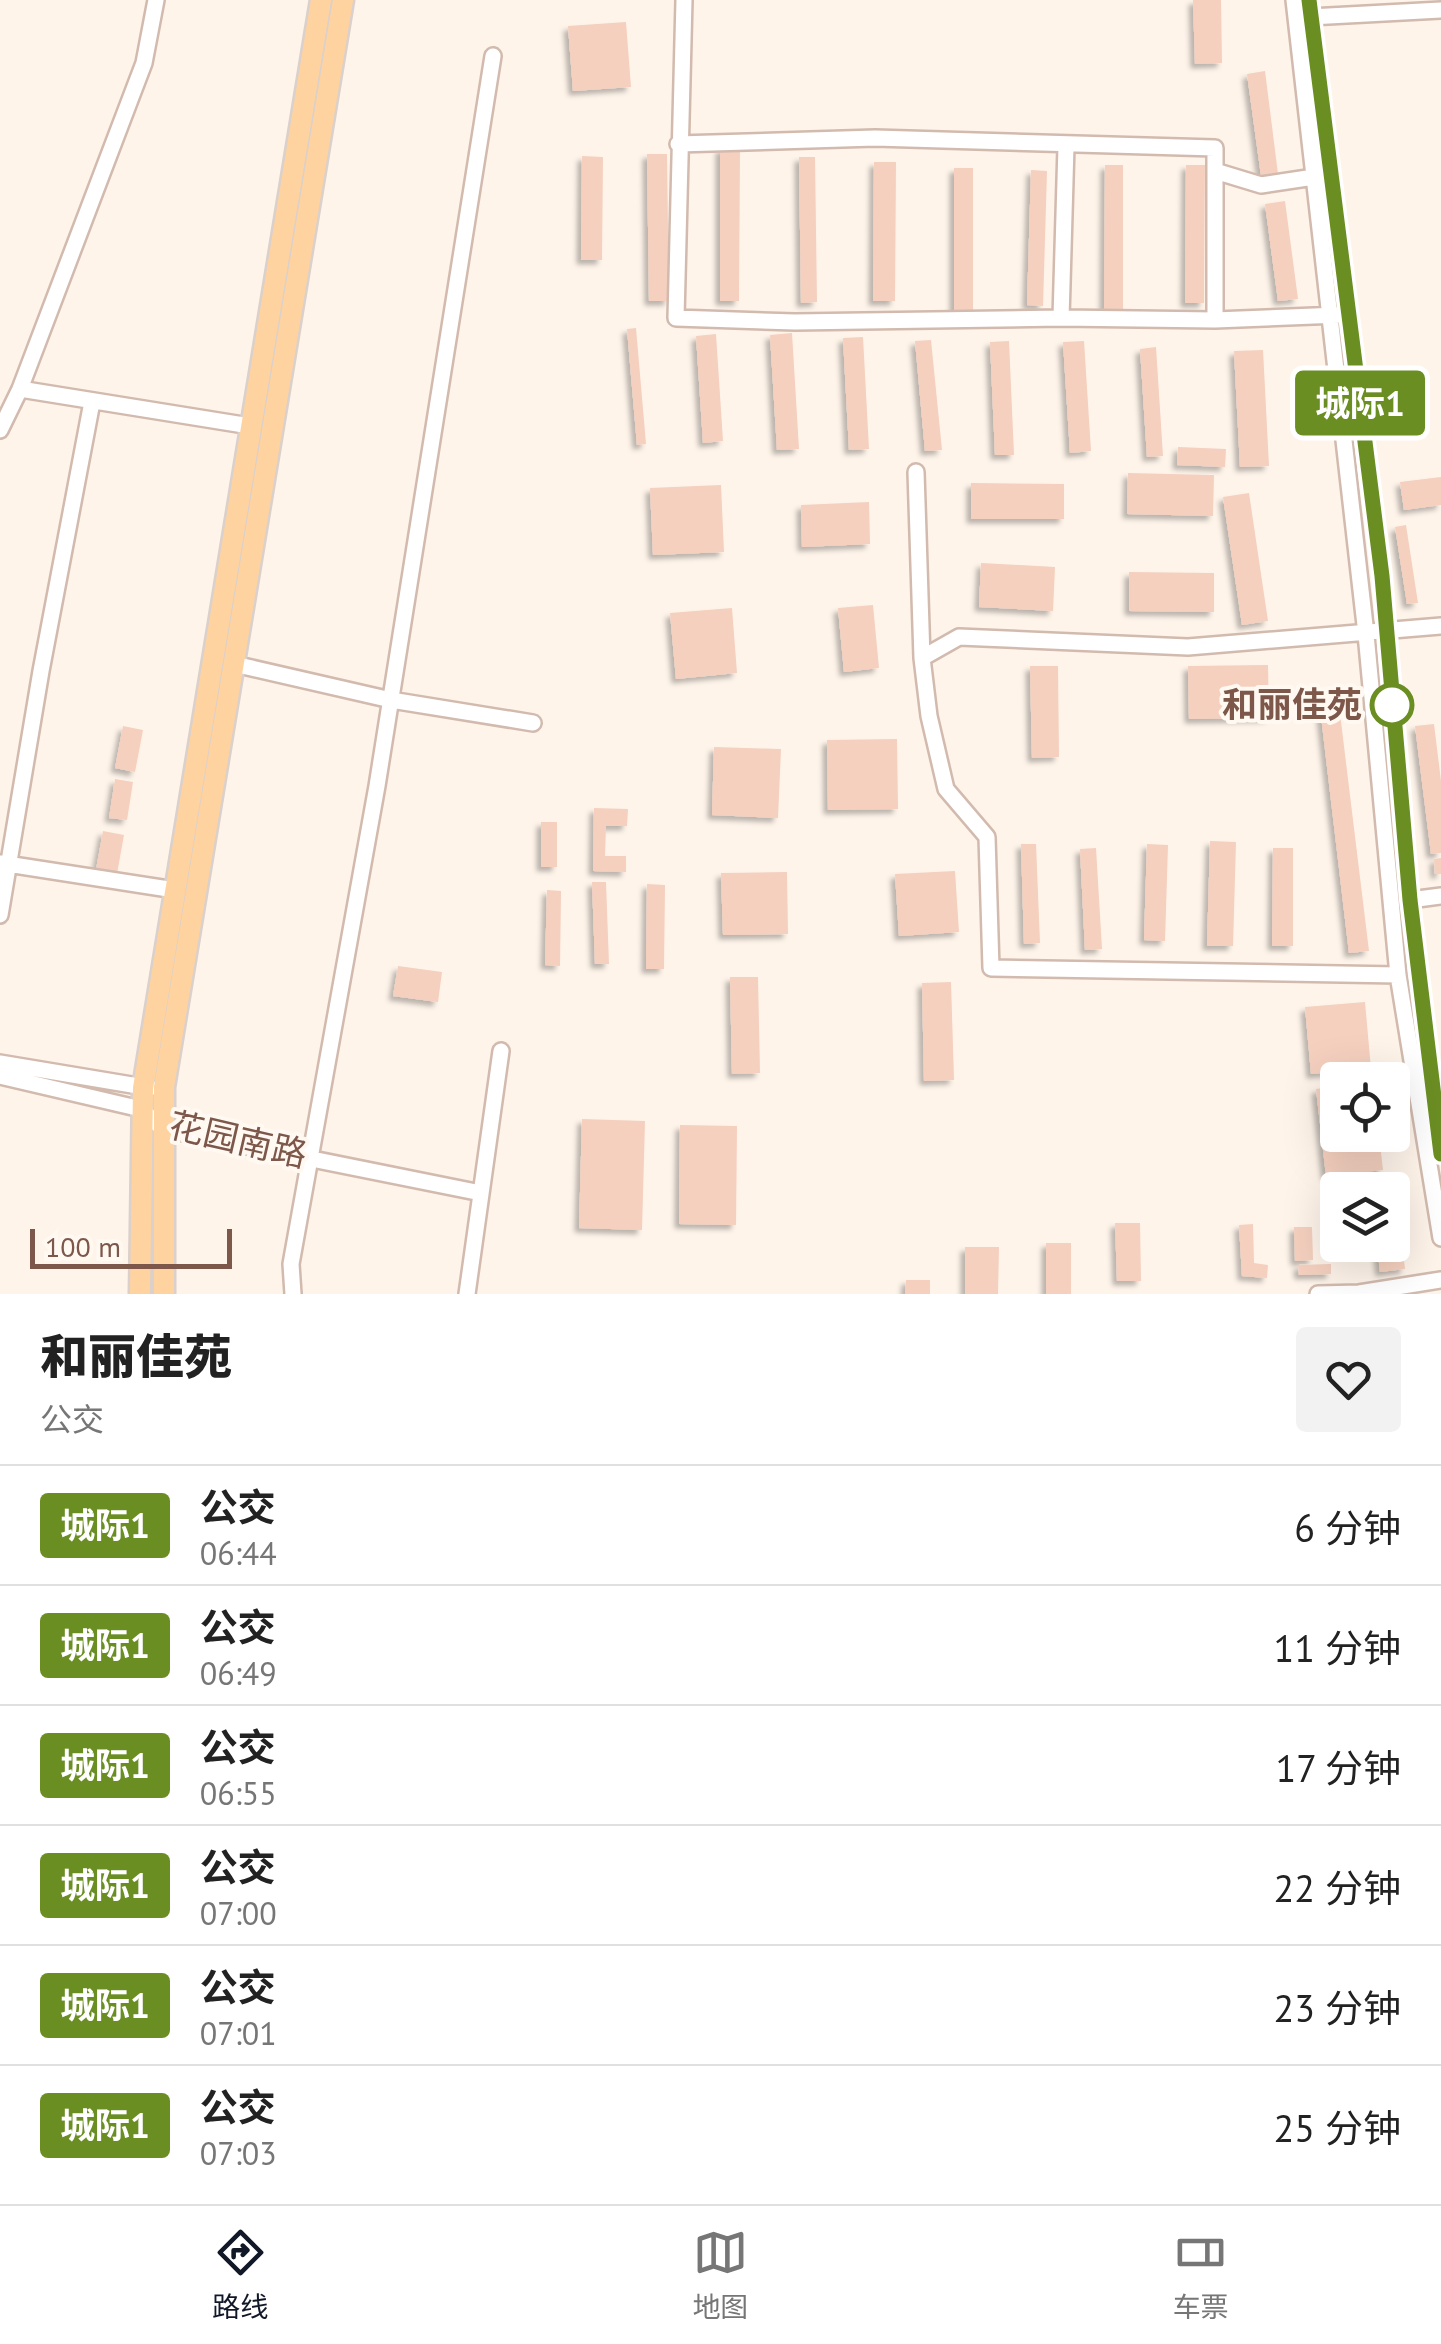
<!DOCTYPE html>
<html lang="zh">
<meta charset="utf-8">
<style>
:root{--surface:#fff;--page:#f2f2f2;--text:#222;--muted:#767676;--line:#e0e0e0;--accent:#111827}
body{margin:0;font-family:"PT Sans","Noto Sans SC",sans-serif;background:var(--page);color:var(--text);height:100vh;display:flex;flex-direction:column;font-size:38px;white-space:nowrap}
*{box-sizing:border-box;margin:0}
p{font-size:32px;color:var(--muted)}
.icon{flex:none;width:55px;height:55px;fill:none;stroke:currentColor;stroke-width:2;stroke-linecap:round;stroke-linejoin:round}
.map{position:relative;height:1294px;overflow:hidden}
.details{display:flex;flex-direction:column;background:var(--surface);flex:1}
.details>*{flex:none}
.badge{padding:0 20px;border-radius:8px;font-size:35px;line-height:65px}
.controls{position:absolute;left:1320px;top:1062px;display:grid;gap:20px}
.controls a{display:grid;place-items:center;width:90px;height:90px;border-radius:10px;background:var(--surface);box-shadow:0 10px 40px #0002;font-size:50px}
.scale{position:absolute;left:30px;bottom:25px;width:202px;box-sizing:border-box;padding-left:10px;border:5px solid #7c574a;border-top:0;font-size:28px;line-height:35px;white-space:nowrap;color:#7c574a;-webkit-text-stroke:8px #fff9f2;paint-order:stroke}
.map>.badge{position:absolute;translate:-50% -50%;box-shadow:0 0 0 5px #fff}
.round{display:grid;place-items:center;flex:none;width:105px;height:105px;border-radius:10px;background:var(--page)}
.overview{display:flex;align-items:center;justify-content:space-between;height:170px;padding:0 40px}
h1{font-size:48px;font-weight:800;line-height:75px}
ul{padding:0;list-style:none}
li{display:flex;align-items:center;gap:30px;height:120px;padding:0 40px;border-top:2px solid var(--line)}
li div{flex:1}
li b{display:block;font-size:38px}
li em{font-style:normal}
li .badge{min-width:110px;font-weight:700;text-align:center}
.menu{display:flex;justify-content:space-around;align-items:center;height:140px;border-top:2px solid var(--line);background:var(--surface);font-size:28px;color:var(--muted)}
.menu a{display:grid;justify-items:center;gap:5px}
.menu .selected{color:var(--accent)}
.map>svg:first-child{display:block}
.building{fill:#f5d0bf;filter:url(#shadow)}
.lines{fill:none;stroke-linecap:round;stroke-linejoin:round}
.minor-casing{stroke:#d2baae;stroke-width:20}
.major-casing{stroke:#dad0cc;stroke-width:25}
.minor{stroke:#fff;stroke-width:15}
.major{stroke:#ffd3a0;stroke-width:20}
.line-casing{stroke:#fff;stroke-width:22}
.line{stroke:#6b8e23;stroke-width:15}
.stop-dot{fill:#fff;stroke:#6b8e23;stroke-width:5}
.labels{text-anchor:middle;stroke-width:8;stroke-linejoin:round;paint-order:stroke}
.stop-label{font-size:35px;font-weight:bold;fill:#7c574a;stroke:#fff9f2;text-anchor:end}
.street-label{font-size:35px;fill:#7c574a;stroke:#fff9f2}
</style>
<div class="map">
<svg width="1441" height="1294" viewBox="0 0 1441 1294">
<defs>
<filter id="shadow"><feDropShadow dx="-4.5" dy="4.5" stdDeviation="2.5" flood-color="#0004"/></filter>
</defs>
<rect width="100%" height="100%" fill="#fef4ea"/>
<path class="building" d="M1193 0H1221L1222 63 1195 64Z
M626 22 631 87 573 91 568 26Z
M1265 71 1278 174 1261 176 1247 74Z
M720 148H740L739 301H720Z
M647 154H667L669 301H649Z
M582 156 603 157 602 260H581Z
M799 157H815L817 302 801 303Z
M874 162H896L895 301H873Z
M1105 165H1123V309H1104Z
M1186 165H1205L1204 303H1185Z
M954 168H973V311H954Z
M1031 170 1047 171 1043 306 1027 305Z
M1285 201 1298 299 1278 301 1265 204Z
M636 328 646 444 637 445 627 329Z
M792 333 799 449 777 450 770 335Z
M716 334 723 441 703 443 696 336Z
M863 337 869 449 849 450 843 338Z
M931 340 942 450 925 451 915 341Z
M1009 341 1014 455H995L990 342Z
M1084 341 1091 451 1070 453 1063 342Z
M1156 347 1163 456 1147 457 1140 349Z
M1263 350 1269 466 1240 467 1234 351Z
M1178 447 1226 449 1225 467 1177 465Z
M1128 473 1214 475 1213 516 1127 514Z
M1441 477V505L1404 510 1400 482Z
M971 483 1064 484V519H971Z
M721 485 724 552 653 555 650 488Z
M1249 493 1268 621 1242 625 1223 497Z
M869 502 870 544 802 547 801 505Z
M1406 525 1418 603 1407 604 1395 527Z
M981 563 1055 567 1053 611 979 607Z
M1129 572 1214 573V612L1129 611Z
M873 605 879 668 844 672 838 608Z
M732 608 737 673 676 679 670 613Z
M1268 665 1269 718 1189 719 1188 666Z
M1030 666H1058L1059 757 1032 758Z
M1338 697 1369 951 1349 953 1319 699Z
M1434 724 1441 781V853L1431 854 1415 726Z
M123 726 143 730 135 772 115 768Z
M897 739 898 809 828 810 827 740Z
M714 747 781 749 778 818 712 815Z
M115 779 133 782 127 820 109 818Z
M594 808 628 809 627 826H606L605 856H626V872L593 871Z
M541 822H557V867H541Z
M103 831 124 835 116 879 95 875Z
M1210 841 1236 842 1233 946H1207Z
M1021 844H1036L1040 943 1024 944Z
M1147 844 1168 845 1165 941 1144 940Z
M1096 848 1102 949 1085 950 1080 849Z
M1273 848H1293V946H1272Z
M1441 858V874H1435L1434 859Z
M955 871 959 932 899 936 895 874Z
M787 872 788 934 723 935 721 873Z
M592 882H606L609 964H595Z
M647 884 665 885 664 969H646Z
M547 890 561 891 560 966 545 965Z
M398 966 442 972 438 1002 393 996Z
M730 977H758L760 1073 732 1074Z
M951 982 954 1080 924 1081 922 983Z
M1365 1002 1371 1069 1311 1074 1305 1007Z
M1338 1086V1135H1379L1383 1170 1326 1176 1316 1089Z
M582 1119 645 1121 642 1230 579 1228Z
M680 1125 737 1126 736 1225 679 1224Z
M1115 1223H1140L1141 1281H1117Z
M1253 1224 1254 1263 1268 1265 1267 1278 1242 1276 1239 1225Z
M1392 1225H1400L1405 1269 1380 1272 1377 1245H1392Z
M1294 1227H1312L1313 1260 1295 1261Z
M1046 1243H1071V1294H1046Z
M965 1247H999L998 1294H965Z
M1331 1264V1274L1299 1275 1298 1265Z
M906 1280H930V1294H905Z"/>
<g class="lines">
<g class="minor-casing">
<path id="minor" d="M684 0 676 318 795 322 1061 318 1215 320 1339 315
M1294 0 1366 634 1398 975 1441 1238
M1309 0 1382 576 1410 900 1441 1154
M1310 17 1441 10
M678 144 875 138 1215 148V171L1261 185 1314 177
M1061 318 1066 146
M1215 320V171
M20 389 250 426
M0 430 20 389 144 63 156 0
M916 472 922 658
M234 664 391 700 533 723
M0 863 175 890
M1410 900 1441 896
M0 915 41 671 92 402
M1398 975 991 968 987 837 946 789 929 716 922 658 959 637 1188 647 1441 626
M0 1063 150 1088
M0 1076 141 1109 163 1129 481 1193
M293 1294 291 1264 377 786 493 56
M467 1294 501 1051
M1318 1294 1359 1293 1441 1280"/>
</g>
<g class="major-casing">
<path id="major" d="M140 1294 143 1088 321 0
M164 1294V1087L343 0"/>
</g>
<use href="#minor" class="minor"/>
<use href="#major" class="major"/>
</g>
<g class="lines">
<g class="line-casing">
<path id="line" d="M1309 0 1382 576 1410 900 1441 1154"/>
</g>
<use href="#line" class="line"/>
</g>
<circle class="stop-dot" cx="1392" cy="705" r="20"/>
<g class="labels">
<g class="stop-label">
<text x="1362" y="717">和丽佳苑</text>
</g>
<g class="street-label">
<text transform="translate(238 1140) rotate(13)" y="12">花园南路</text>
</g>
</g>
</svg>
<div class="controls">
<a><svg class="icon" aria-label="locate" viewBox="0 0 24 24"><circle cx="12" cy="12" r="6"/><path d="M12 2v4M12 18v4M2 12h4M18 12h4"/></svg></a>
<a><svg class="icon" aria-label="layers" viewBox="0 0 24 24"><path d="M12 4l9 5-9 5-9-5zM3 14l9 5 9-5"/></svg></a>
</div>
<div class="scale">100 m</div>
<b class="badge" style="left:1360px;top:403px;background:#6b8e23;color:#fff">城际1</b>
</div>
<section class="details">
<div class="overview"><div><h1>和丽佳苑</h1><p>公交</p></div><a class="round"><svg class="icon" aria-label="heart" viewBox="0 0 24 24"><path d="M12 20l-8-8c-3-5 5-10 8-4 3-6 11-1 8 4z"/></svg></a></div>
<ul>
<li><span class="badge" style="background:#6b8e23;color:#fff">城际1</span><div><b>公交</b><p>06:44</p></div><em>6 分钟</em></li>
<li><span class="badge" style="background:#6b8e23;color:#fff">城际1</span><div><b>公交</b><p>06:49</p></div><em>11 分钟</em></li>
<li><span class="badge" style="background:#6b8e23;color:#fff">城际1</span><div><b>公交</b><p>06:55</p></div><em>17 分钟</em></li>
<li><span class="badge" style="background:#6b8e23;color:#fff">城际1</span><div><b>公交</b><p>07:00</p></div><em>22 分钟</em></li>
<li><span class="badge" style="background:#6b8e23;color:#fff">城际1</span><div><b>公交</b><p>07:01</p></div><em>23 分钟</em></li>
<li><span class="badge" style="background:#6b8e23;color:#fff">城际1</span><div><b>公交</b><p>07:03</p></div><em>25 分钟</em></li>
</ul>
</section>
<nav class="menu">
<a class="selected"><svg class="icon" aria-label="directions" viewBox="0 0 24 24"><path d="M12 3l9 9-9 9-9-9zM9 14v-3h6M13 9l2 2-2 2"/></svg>路线</a>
<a><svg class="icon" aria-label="map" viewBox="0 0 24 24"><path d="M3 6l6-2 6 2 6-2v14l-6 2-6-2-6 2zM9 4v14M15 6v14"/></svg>地图</a>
<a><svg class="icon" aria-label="tickets" viewBox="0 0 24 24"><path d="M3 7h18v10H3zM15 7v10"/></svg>车票</a>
</nav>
